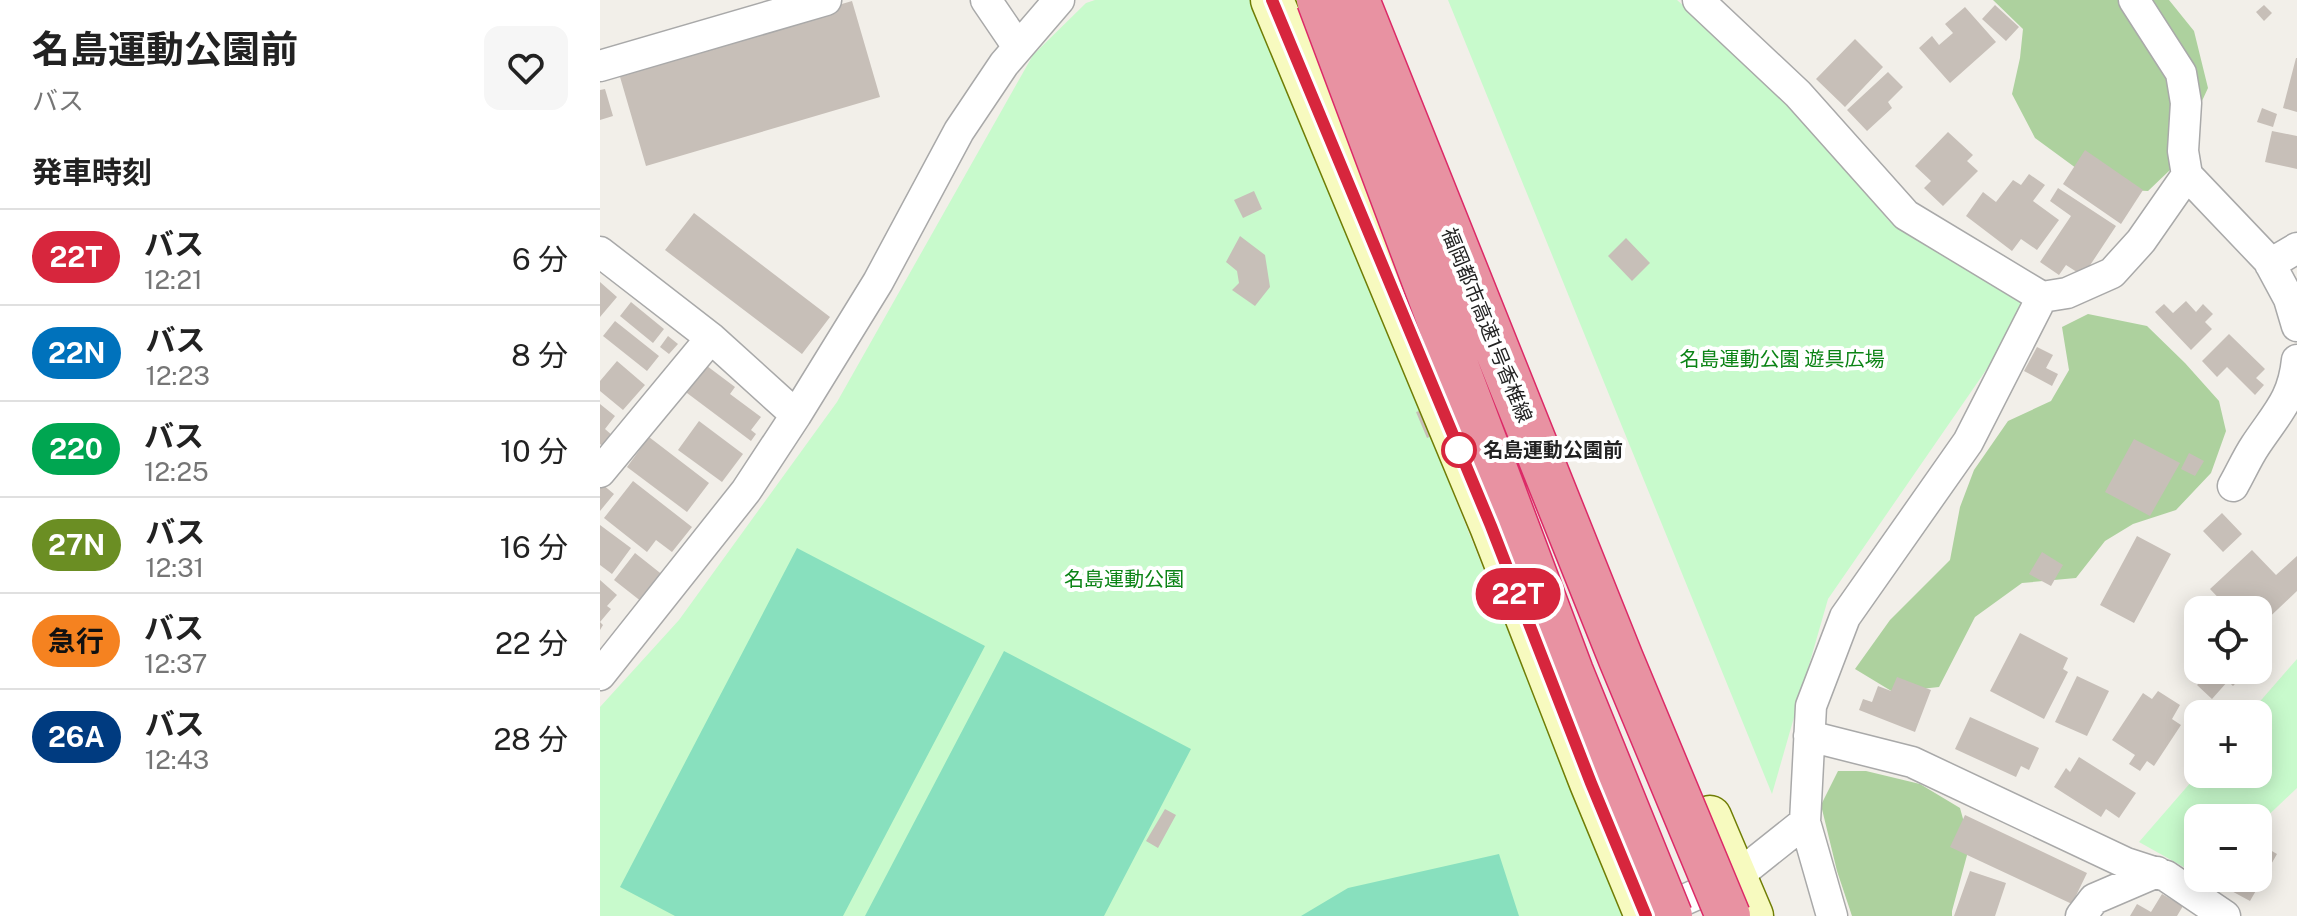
<!DOCTYPE html>
<html lang="ja">
<meta charset="utf-8">
<style>
:root{--surface:#fff;--page:#f6f6f6;--text:#222;--muted:#767676;--line:#e0e0e0}
body{margin:0;font-family:"Public Sans","Noto Sans JP",sans-serif;background:var(--page);color:var(--text);height:100vh;display:flex;flex-direction:column;font-size:30px;white-space:nowrap}
*{box-sizing:border-box;margin:0}
p{font-size:26px;color:var(--muted)}
.icon{flex:none;width:44px;height:44px;fill:none;stroke:currentColor;stroke-width:2;stroke-linecap:round;stroke-linejoin:round}
.map{position:relative;flex:1;overflow:hidden}
.drawer{display:flex;flex-direction:column;background:var(--surface);width:600px}
.drawer>*{flex:none}
.badge{padding:0 16px;border-radius:26px;font-size:28px;line-height:52px}
.controls{position:absolute;left:1584px;top:596px;display:grid;gap:16px}
.controls a{display:grid;place-items:center;width:88px;height:88px;border-radius:16px;background:var(--surface);box-shadow:0 4px 20px #0003;font-size:40px}
.map>.badge{position:absolute;translate:-50% -50%;box-shadow:0 0 0 4px #fff}
h2{padding:0 32px;font-size:30px;line-height:72px}
.round{display:grid;place-items:center;flex:none;width:84px;height:84px;border-radius:16px;background:var(--page)}
.headline{display:flex;align-items:center;justify-content:space-between;height:136px;padding:0 32px}
h1{font-size:38px;font-weight:700;line-height:60px}
ul{padding:0;list-style:none}
li{display:flex;align-items:center;gap:24px;height:96px;padding:0 32px;border-top:2px solid var(--line)}
li div{flex:1}
li b{display:block;font-size:30px}
li em{font-style:normal}
li .badge{min-width:88px;font-weight:700;text-align:center}
main{display:flex;flex:1;min-height:0}
.map>svg:first-child{display:block}
.forest{fill:#add19e}
.park{fill:#c8facc}
.pitch{fill:#88e0be}
.building{fill:#c7bfb8}
.lines{fill:none;stroke-linecap:round;stroke-linejoin:round}
.street-casing{stroke:#a9a9a9;stroke-width:33}
.secondary-casing{stroke:#707d05;stroke-width:45}
.street{stroke:#fff;stroke-width:30}
.secondary{stroke:#f7fabf;stroke-width:42}
.highway-bridge-casing{stroke:#dc2a67;stroke-width:47;stroke-linecap:butt}
.highway-bridge{stroke:#e892a2;stroke-width:44}
.line-casing{stroke:#fff;stroke-width:18}
.line{stroke:#d7263d;stroke-width:12}
.stop-dot{fill:#fff;stroke:#d7263d;stroke-width:4}
.labels{text-anchor:middle;stroke-width:8;stroke-linejoin:round;paint-order:stroke}
.street-label{font-size:20px;fill:#222;stroke:#fff}
.park-label{font-size:20px;fill:#0c8416;stroke:#fff}
.stop-label{font-size:20px;font-weight:bold;fill:#222;stroke:#fff;text-anchor:start}
</style>
<main>
<section class="drawer">
<div class="headline"><div><h1>名島運動公園前</h1><p>バス</p></div><a class="round"><svg class="icon" aria-label="heart" viewBox="0 0 24 24"><path d="M12 20l-8-8c-3-5 5-10 8-4 3-6 11-1 8 4z"/></svg></a></div>
<h2>発車時刻</h2>
<ul>
<li><span class="badge" style="background:#d7263d;color:#fff">22T</span><div><b>バス</b><p>12:21</p></div><em>6 分</em></li>
<li><span class="badge" style="background:#0072bc;color:#fff">22N</span><div><b>バス</b><p>12:23</p></div><em>8 分</em></li>
<li><span class="badge" style="background:#00a651;color:#fff">220</span><div><b>バス</b><p>12:25</p></div><em>10 分</em></li>
<li><span class="badge" style="background:#6b8e23;color:#fff">27N</span><div><b>バス</b><p>12:31</p></div><em>16 分</em></li>
<li><span class="badge" style="background:#f58220;color:#111">急行</span><div><b>バス</b><p>12:37</p></div><em>22 分</em></li>
<li><span class="badge" style="background:#003b80;color:#fff">26A</span><div><b>バス</b><p>12:43</p></div><em>28 分</em></li>
</ul>
</section>
<div class="map">
<svg width="1697" height="916" viewBox="0 0 1697 916">
<rect width="100%" height="100%" fill="#f2efe9"/>
<path class="forest" d="M1393 0H1569L1594 31 1608 88 1570 170 1548 191 1507 189 1480 171 1435 138 1412 94 1420 58 1423 29Z
M1488 314 1547 326 1585 363 1619 401 1626 431 1611 473 1576 510 1533 524 1505 541 1476 578 1422 583 1375 617 1339 687 1293 692 1255 669 1290 620 1350 560 1360 507 1374 470 1408 421 1451 401 1469 370 1462 327Z
M1238 771H1266L1320 784 1360 808 1370 844 1352 911V916H1252L1237 871 1221 805Z"/>
<path class="park" d="M495 0H656L1022 916H0V707L79 620 237 402 433 55 486 3Z
M848 0H1077L1187 99 1289 221 1431 305 1228 599 1172 794Z
M1697 659V788L1658 825V818H1598V875L1539 842 1598 774H1658V714H1649Z"/>
<path class="pitch" d="M197 548 385 646 243 916H75L20 887Z
M404 651 591 749 504 916H265Z
M899 854 919 916H701L748 888Z"/>
<path class="building" d="M252 1 280 97 46 166 18 70Z
M1395 5 1419 27 1406 41 1382 19Z
M1664 5 1672 13 1664 21 1656 12Z
M1365 7 1396 42 1350 83 1319 48 1332 36 1339 45 1353 33 1345 24Z
M1255 39 1283 67 1245 107 1216 79Z
M1696 58H1697V112L1683 108Z
M1288 72 1303 87 1288 102 1292 108 1267 131 1247 110Z
M5 89 13 116 0 120V90Z
M1662 108 1677 114 1673 127 1657 122Z
M1672 131 1697 136V169L1665 162Z
M1348 132 1373 155 1367 161 1378 171 1343 206 1324 188 1331 181 1315 166Z
M1485 150 1543 190 1521 224 1463 184Z
M1429 174 1445 185 1433 201 1459 220 1437 250 1421 239 1412 251 1366 216 1383 192 1396 202 1413 180 1421 185Z
M1458 188 1516 226 1483 276 1466 265 1459 275 1440 262 1471 216 1450 201Z
M654 191 662 209 643 218 634 200Z
M94 213 230 317 202 354 65 250Z
M640 236 665 255 670 287 655 306 632 290 639 283 637 271 626 262Z
M1026 238 1050 263 1032 281 1008 256Z
M0 282 17 297 0 317Z
M1586 301 1596 312 1603 304 1613 314 1605 322 1612 329 1591 350 1555 312 1564 304 1573 313Z
M31 302 64 329 53 343 20 316Z
M15 321 59 356 47 371 3 336Z
M1629 334 1665 369 1656 378 1664 385 1655 395 1627 367 1617 377 1602 361Z
M68 336 78 344 69 354 60 347Z
M1437 347 1453 355 1446 368 1458 374 1452 386 1424 371Z
M17 361 45 385 23 410 0 391V381Z
M103 363 135 387 130 394 161 417 151 430 156 434 151 441 83 390Z
M0 404 15 416 5 429 21 443 12 454 0 444Z
M825 409 836 434 827 438 816 412Z
M99 421 143 454 122 482 78 450Z
M49 437 109 483 87 512 27 467Z
M1534 439 1580 463 1550 516 1505 492Z
M1589 453 1604 461 1595 476 1581 469Z
M33 481 92 527 72 552 56 540 47 552 4 518Z
M2 484 14 494 0 511V486Z
M1622 513 1642 534 1623 552 1603 531Z
M0 525 31 548 12 574 0 565Z
M1537 536 1571 554 1534 623 1500 605Z
M1652 550 1676 575 1697 556V591L1658 628V610H1630L1610 589Z
M1442 552 1463 565 1451 586 1429 574Z
M35 553 64 576 42 602 14 580Z
M0 580 17 595 7 606 11 609 0 622 3 625 0 630Z
M1420 633 1468 658 1463 669 1468 672 1444 719 1390 691Z
M1612 670H1648L1633 686 1628 681 1612 699 1597 685Z
M1477 676 1509 691 1487 736 1455 722Z
M1297 677 1331 690 1315 732 1259 710 1263 699 1272 702 1278 686 1291 691Z
M1558 691 1580 705 1572 719 1581 725 1554 766 1547 761 1540 771 1529 764 1535 755 1512 740 1543 693 1552 699Z
M1370 717 1439 748 1429 770 1421 766 1416 777 1355 749Z
M1479 757 1536 793 1519 818 1506 809 1501 817 1454 787 1466 768 1470 772Z
M565 809 576 815 558 848 546 841Z
M1365 815 1487 873 1472 904 1350 847Z
M1658 843 1677 854 1650 901 1626 888 1632 878H1658Z
M1370 871 1406 883 1395 916H1354Z
M1562 894 1583 906 1577 916H1530L1537 904 1551 912Z"/>
<g class="lines">
<g class="street-casing">
<path id="street" d="M386 0 418 47
M1098 0 1198 94 1306 215 1442 297 1368 442 1245 617 1211 706 1205 822 1232 916
M1534 0 1581 73 1586 103 1583 151 1587 175 1668 260 1689 299 1697 326
M0 66 226 0
M0 252 111 338 196 415
M1670 264 1697 248
M1442 297 1467 293 1512 273 1541 241 1587 175
M0 472 111 338
M1633 486C1641 472 1647 458 1655 446 1676 414 1693 400 1697 360
M0 675 146 491 196 415 278 282 359 131 404 64 459 0
M1209 736 1312 762 1526 863 1566 876 1625 916
M1050 915 1136 877 1205 822
M1481 916 1494 899 1557 872"/>
</g>
<g class="secondary-casing">
<path id="secondary" d="M672 0 891 526 991 783 1046 916
M1110 817 1152 916"/>
</g>
<use href="#street" class="street"/>
<use href="#secondary" class="secondary"/>
<g class="highway-bridge-casing">
<path id="highway-bridge" d="M719 0 971 672 1070 916
M757 0 1021 659 1128 916"/>
</g>
<use href="#highway-bridge" class="highway-bridge"/>
</g>
<g class="lines">
<g class="line-casing">
<path id="line" d="M672 0 891 526 991 783 1046 916"/>
</g>
<use href="#line" class="line"/>
</g>
<circle class="stop-dot" cx="859" cy="450" r="16"/>
<g class="labels">
<g class="street-label">
<text transform="translate(887 325) rotate(68)" y="7">福岡都市高速1号香椎線</text>
</g>
<g class="park-label">
<text x="1182" y="366">名島運動公園 遊具広場</text>
<text x="524" y="586">名島運動公園</text>
</g>
<g class="stop-label">
<text x="883" y="457">名島運動公園前</text>
</g>
</g>
</svg>
<div class="controls">
<a><svg class="icon" aria-label="locate" viewBox="0 0 24 24"><circle cx="12" cy="12" r="6"/><path d="M12 2v4M12 18v4M2 12h4M18 12h4"/></svg></a>
<a>+</a>
<a>−</a>
</div>
<b class="badge" style="left:918px;top:594px;background:#d7263d;color:#fff">22T</b>
</div>
</main>
